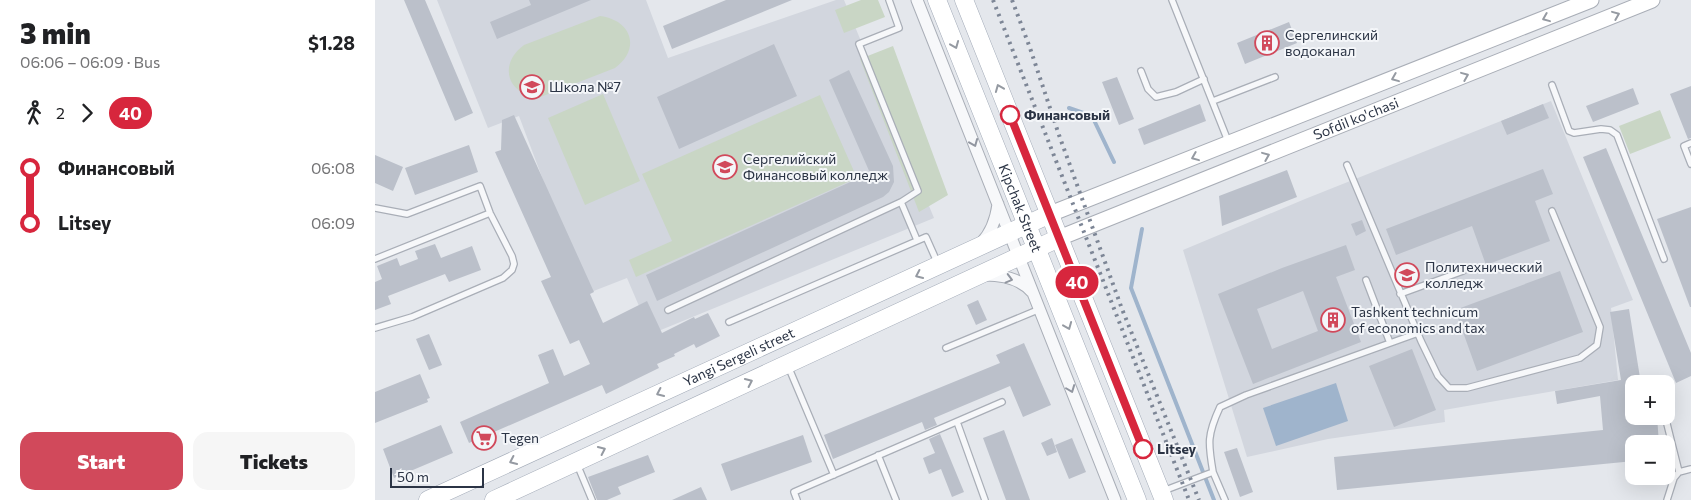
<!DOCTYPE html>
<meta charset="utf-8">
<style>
:root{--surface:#fff;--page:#f6f6f6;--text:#202124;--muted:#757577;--accent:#d1495b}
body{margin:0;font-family:Commissioner,sans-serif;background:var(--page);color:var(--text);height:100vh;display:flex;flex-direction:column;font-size:19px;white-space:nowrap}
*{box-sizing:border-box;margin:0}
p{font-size:16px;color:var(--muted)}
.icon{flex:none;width:28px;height:28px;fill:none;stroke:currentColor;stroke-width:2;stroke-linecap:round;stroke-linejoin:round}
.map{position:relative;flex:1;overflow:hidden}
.panel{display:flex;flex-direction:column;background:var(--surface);width:375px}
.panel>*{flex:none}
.badge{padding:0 10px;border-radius:16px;font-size:18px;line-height:32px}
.tools{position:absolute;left:1250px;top:375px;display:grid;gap:10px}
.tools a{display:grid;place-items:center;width:50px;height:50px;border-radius:10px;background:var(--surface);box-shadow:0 5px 20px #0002;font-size:25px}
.scale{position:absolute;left:15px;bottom:12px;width:94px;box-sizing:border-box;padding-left:5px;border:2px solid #2b3445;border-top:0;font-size:14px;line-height:18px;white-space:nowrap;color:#2b3445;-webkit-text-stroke:4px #f4f6f9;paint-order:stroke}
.map>.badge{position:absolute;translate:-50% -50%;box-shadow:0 0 0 2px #fff}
.legs{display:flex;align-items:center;gap:8px;height:55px;padding:0 20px;font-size:16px}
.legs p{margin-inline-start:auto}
.overview{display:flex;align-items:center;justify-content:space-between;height:85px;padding:0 20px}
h1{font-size:28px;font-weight:800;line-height:38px}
.action{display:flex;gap:10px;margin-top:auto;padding:10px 20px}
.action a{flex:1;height:58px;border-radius:15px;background:var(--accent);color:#fff;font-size:20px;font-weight:800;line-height:58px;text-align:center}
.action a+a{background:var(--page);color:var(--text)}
ul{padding:0 20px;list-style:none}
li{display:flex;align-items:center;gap:18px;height:55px;font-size:19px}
li i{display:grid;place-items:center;width:8px;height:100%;margin:0 6px;background:currentColor}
li i::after{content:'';width:12px;height:12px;margin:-6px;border:4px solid;border-radius:50%;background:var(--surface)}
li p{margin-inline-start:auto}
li:first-child i{background:linear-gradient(#0000 50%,currentColor 0)}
li:last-child i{background:linear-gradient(currentColor 50%,#0000 0)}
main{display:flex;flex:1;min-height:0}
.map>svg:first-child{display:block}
.built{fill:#d2d6de}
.green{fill:#c9d6c5}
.water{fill:#9fb4cc}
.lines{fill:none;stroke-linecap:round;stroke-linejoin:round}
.stream{stroke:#9fb4cc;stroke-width:4}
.building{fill:#bbc0ca;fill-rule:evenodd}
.lane-casing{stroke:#a9aeb7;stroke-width:8}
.street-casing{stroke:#a9aeb7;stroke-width:13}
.secondary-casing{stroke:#a9aeb7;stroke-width:17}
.primary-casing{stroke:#a3abb8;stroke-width:19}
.lane{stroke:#f7f8fa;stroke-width:5.5}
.street{stroke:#f7f8fa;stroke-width:11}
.secondary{stroke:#fff;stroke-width:15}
.primary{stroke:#fff;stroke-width:18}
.rail{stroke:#7d8696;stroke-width:4;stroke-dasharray:2.5 5;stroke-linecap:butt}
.oneway{stroke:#959aa2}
.oneway2{stroke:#9196a0}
.line-1-casing{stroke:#fff;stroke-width:11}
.line-1{stroke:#d7263d;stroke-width:8}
.stop-1-dot{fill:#fff;stroke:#d7263d;stroke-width:2.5}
.labels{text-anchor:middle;stroke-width:4;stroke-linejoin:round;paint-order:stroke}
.poi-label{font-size:14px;fill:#2b3445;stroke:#f4f6f9;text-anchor:start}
.stop-label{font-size:14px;font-weight:bold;fill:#2b3445;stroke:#f4f6f9;text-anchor:start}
.street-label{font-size:14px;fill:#2b3445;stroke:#f4f6f9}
</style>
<main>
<section class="panel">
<div class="overview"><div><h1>3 min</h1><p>06:06 – 06:09 · Bus</p></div><b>$1.28</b></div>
<div class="legs"><svg class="icon" aria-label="walk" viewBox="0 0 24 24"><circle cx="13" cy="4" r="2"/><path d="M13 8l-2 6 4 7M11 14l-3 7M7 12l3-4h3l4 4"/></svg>2<svg class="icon" aria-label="forward" viewBox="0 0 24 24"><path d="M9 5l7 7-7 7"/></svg><b class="badge" style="background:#d7263d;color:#fff">40</b></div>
<ul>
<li><i style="color:#d7263d"></i><b>Финансовый</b><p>06:08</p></li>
<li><i style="color:#d7263d"></i><b>Litsey</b><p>06:09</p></li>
</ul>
<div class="action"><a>Start</a><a>Tickets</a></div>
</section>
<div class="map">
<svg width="1316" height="500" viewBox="0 0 1316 500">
<rect width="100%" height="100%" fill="#e4e7ec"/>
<path class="built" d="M62 0H271L293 58 461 0H469L559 218 276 334 252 278 211 294 144 116 113 128Z
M1176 101 1258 300 1236 308 1243 380 1069 410 1070 422 953 439 872 457 808 250 930 199Z"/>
<path class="green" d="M486 0H503L510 17 469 33 460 10Z
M225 16C257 20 266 49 240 68L163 98C132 94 123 64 149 45Z
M518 46 573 195 544 212 485 59Z
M228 94 265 181 210 205 173 118Z
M445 95 482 178 261 277 254 260 297 241 267 174Z
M1285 110 1296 138 1255 154 1244 126Z"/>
<path class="water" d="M961 383 973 421 901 446 888 408Z"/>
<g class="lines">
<path class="stream" d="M694 108 717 116 739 162
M767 229 756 288 839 500"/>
</g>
<path class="building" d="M29 0H50L98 113 80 121Z
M154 0H216L122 39 115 22 156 5Z
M351 0H417L297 49 288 26Z
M914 22 922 43 870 64 862 43Z
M399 44 422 96 304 149 282 97Z
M474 70 518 166 519 182 514 192 508 197 282 301 271 275 495 173 454 80Z
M742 77 759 119 744 125 727 82Z
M1316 86V138L1313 139 1295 94Z
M1258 88 1264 104 1218 122 1211 106Z
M825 104 831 121 769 145 763 129Z
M1168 104 1174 118 1132 135 1126 121Z
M139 115 219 292 215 294 228 323 272 301 287 333 319 317 320 319 333 313 345 336 321 348 319 344 299 354 300 356 282 364 284 368 231 394 227 385 94 443 85 422 174 383 163 355 178 349 189 376 215 364 204 340 195 344 166 281 176 277 120 152 126 150 127 120Z
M94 145 103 172 40 195 30 168Z
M1231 148 1316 353V376L1301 383 1208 157Z
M0 155 28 167 18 191 0 183Z
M1168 169 1178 194 1160 201 1175 241 1111 265 1097 226 1021 255 1011 229Z
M912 170 922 197 847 226 844 196Z
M1316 207V307H1315L1282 219Z
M987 220 991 231 981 236 976 224Z
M60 244 66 258 97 246 106 270 74 282 70 274 13 296 16 304 0 310V282L7 279 2 266 22 258 25 266 43 259 40 251Z
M971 245 980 270 961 277 986 342 878 384 843 294 907 268ZM928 291 943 331 897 349 882 309Z
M1185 271 1208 332 1102 371 1080 310Z
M603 300 612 320 601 325 592 305Z
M1254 309 1266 384H1259V416H1282L1284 444H1259V461L962 490 959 457 1228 430 1225 396 1182 404 1180 391 1246 380 1235 312Z
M54 334 67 365 54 370 41 339Z
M649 343 676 405 648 417 635 386 559 418 562 425 550 430 547 422 458 459 449 435 625 363 621 355Z
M1037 349 1061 410 1019 427 994 366Z
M45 374 55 398 52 399 53 402 0 423V392Z
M66 425 78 453 19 478 8 449Z
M629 430 655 500H631L608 438Z
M565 434 589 492 577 497 566 469 554 474 548 458 560 453 554 439Z
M428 435 437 462 356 491 346 464Z
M677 438 682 452 672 456 666 443Z
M697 438 711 472 694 479 680 445Z
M862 448 878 492 865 497 849 452Z
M273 455 280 472 243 487 246 494 232 500H222L213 477Z
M326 487 332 500H297Z"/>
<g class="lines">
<g class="lane-casing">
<path id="lane" d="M514 0 524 28 484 44 543 191 526 202
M797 0 853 141
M766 71 773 89 781 97 801 92 829 79
M1177 85 1194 131 1199 133 1226 129 1235 130 1242 135 1289 259
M838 101 900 77
M1316 143 1309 146 1316 164
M972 165 1046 341 1063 376 1074 388H1092L1205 358 1222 345 1225 327 1177 211
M0 208 32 214 105 186 115 213 137 256 139 264 137 270 128 278 37 317 0 328
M0 259 115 213
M991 280 1015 343
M1025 294 1088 271
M293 310 526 202 542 240
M354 322 551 237 563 264
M571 348 665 309
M413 366 459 475
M1290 416 1304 472
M582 422 610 500
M503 455 521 500
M202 464 217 500
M838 472C833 443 832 435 845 407L871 395 1043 333
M788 491 838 472 850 500
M422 500 419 492 627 402
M1292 500 1299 478 1304 472 1316 469"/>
</g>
<g class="street-casing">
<path id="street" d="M542 0 740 500
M606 243C617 232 621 219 623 204
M610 275C627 275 645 278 657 292"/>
</g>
<g class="secondary-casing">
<g id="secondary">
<path d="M675 214 1216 0"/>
<path id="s1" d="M684 238 1277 0"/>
</g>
</g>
<g class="primary-casing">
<g id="primary">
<path id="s2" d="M562 0 762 500"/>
<path d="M589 0 789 500"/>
<path id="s3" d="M53 500 675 214"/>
<path d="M119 500 684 238"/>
</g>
</g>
<use href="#lane" class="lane"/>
<use href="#street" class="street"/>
<use href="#secondary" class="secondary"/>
<use href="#primary" class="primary"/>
<path class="rail" d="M618 0 814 500
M637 0 655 48 684 135 747 309 824 500"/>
</g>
<defs><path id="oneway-chevron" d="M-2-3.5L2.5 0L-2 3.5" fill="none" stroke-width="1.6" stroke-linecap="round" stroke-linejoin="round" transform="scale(1.25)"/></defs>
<g class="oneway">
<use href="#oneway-chevron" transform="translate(1241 15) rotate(-22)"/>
<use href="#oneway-chevron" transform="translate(1171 18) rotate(158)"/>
<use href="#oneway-chevron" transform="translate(580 45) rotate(68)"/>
<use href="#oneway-chevron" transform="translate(1090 76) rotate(-22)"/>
<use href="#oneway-chevron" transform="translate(1020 78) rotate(158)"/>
<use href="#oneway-chevron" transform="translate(624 88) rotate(-112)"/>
<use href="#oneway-chevron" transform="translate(891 156) rotate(-22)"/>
<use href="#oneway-chevron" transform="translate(820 157) rotate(158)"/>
<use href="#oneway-chevron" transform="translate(544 275) rotate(155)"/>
<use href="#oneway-chevron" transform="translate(693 326) rotate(68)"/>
<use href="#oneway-chevron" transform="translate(374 382) rotate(-25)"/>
<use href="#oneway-chevron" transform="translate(285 393) rotate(155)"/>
<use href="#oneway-chevron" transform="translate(227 450) rotate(-25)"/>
<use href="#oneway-chevron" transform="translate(138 461) rotate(155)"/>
</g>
<g class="oneway2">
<use href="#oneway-chevron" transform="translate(599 143) rotate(68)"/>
<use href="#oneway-chevron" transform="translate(634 279) rotate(15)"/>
<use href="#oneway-chevron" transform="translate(696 389) rotate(69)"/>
</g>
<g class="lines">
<g class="line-1-casing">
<path id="line-1" d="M635 115 768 449"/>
</g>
<use href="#line-1" class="line-1"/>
</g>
<defs>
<g id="building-ring" transform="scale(1.25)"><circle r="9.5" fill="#f4f6f9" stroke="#d1495b" stroke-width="1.5"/><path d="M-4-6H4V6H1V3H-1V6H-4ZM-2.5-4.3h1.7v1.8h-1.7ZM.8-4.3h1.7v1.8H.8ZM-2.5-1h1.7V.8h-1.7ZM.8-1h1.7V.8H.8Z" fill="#d1495b"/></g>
<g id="school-ring" transform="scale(1.25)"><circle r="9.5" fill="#f4f6f9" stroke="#d1495b" stroke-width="1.5"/><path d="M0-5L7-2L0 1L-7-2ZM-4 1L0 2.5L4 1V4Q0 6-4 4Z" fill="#d1495b"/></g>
<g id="university-ring" transform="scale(1.25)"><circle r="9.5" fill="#f4f6f9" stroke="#d1495b" stroke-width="1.5"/><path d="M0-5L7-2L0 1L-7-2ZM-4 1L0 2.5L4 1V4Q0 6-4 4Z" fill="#d1495b"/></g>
<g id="supermarket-ring" transform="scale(1.25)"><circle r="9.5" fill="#f4f6f9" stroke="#d1495b" stroke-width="1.5"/><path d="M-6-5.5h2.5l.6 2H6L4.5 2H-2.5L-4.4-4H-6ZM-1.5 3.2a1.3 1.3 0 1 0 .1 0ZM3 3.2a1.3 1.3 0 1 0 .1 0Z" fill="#d1495b"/></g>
</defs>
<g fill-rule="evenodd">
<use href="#building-ring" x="892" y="43"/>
<use href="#school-ring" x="157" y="87"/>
<use href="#university-ring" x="350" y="167"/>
<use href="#university-ring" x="1032" y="275"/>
<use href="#building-ring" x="958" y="320"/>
<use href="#supermarket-ring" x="109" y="438"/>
</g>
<g class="stop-1-dot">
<circle cx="635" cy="115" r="9"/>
<circle cx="768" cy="449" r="9"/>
</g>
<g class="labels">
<g class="poi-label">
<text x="910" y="40">Сергелинский<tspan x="910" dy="16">водоканал</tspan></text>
<text x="174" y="92">Школа №7</text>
<text x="368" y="164">Сергелийский<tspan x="368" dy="16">Финансовый колледж</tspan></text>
<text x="1050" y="272">Политехнический<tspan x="1050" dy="16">колледж</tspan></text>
<text x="976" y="317">Tashkent technicum<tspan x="976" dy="16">of economics and tax</tspan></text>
<text x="126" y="443">Tegen</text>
</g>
<g class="stop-label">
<text x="649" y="120">Финансовый</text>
<text x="782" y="454">Litsey</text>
</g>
<g class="street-label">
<text dy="5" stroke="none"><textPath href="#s1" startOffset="320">Sofdil ko'chasi</textPath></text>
<text dy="5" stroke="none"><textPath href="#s2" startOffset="224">Kipchak Street</textPath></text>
<text dy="5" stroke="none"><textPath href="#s3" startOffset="342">Yangi Sergeli street</textPath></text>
</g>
</g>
</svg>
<div class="tools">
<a>+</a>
<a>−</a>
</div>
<div class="scale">50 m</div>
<b class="badge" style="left:702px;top:282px;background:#d7263d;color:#fff">40</b>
</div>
</main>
